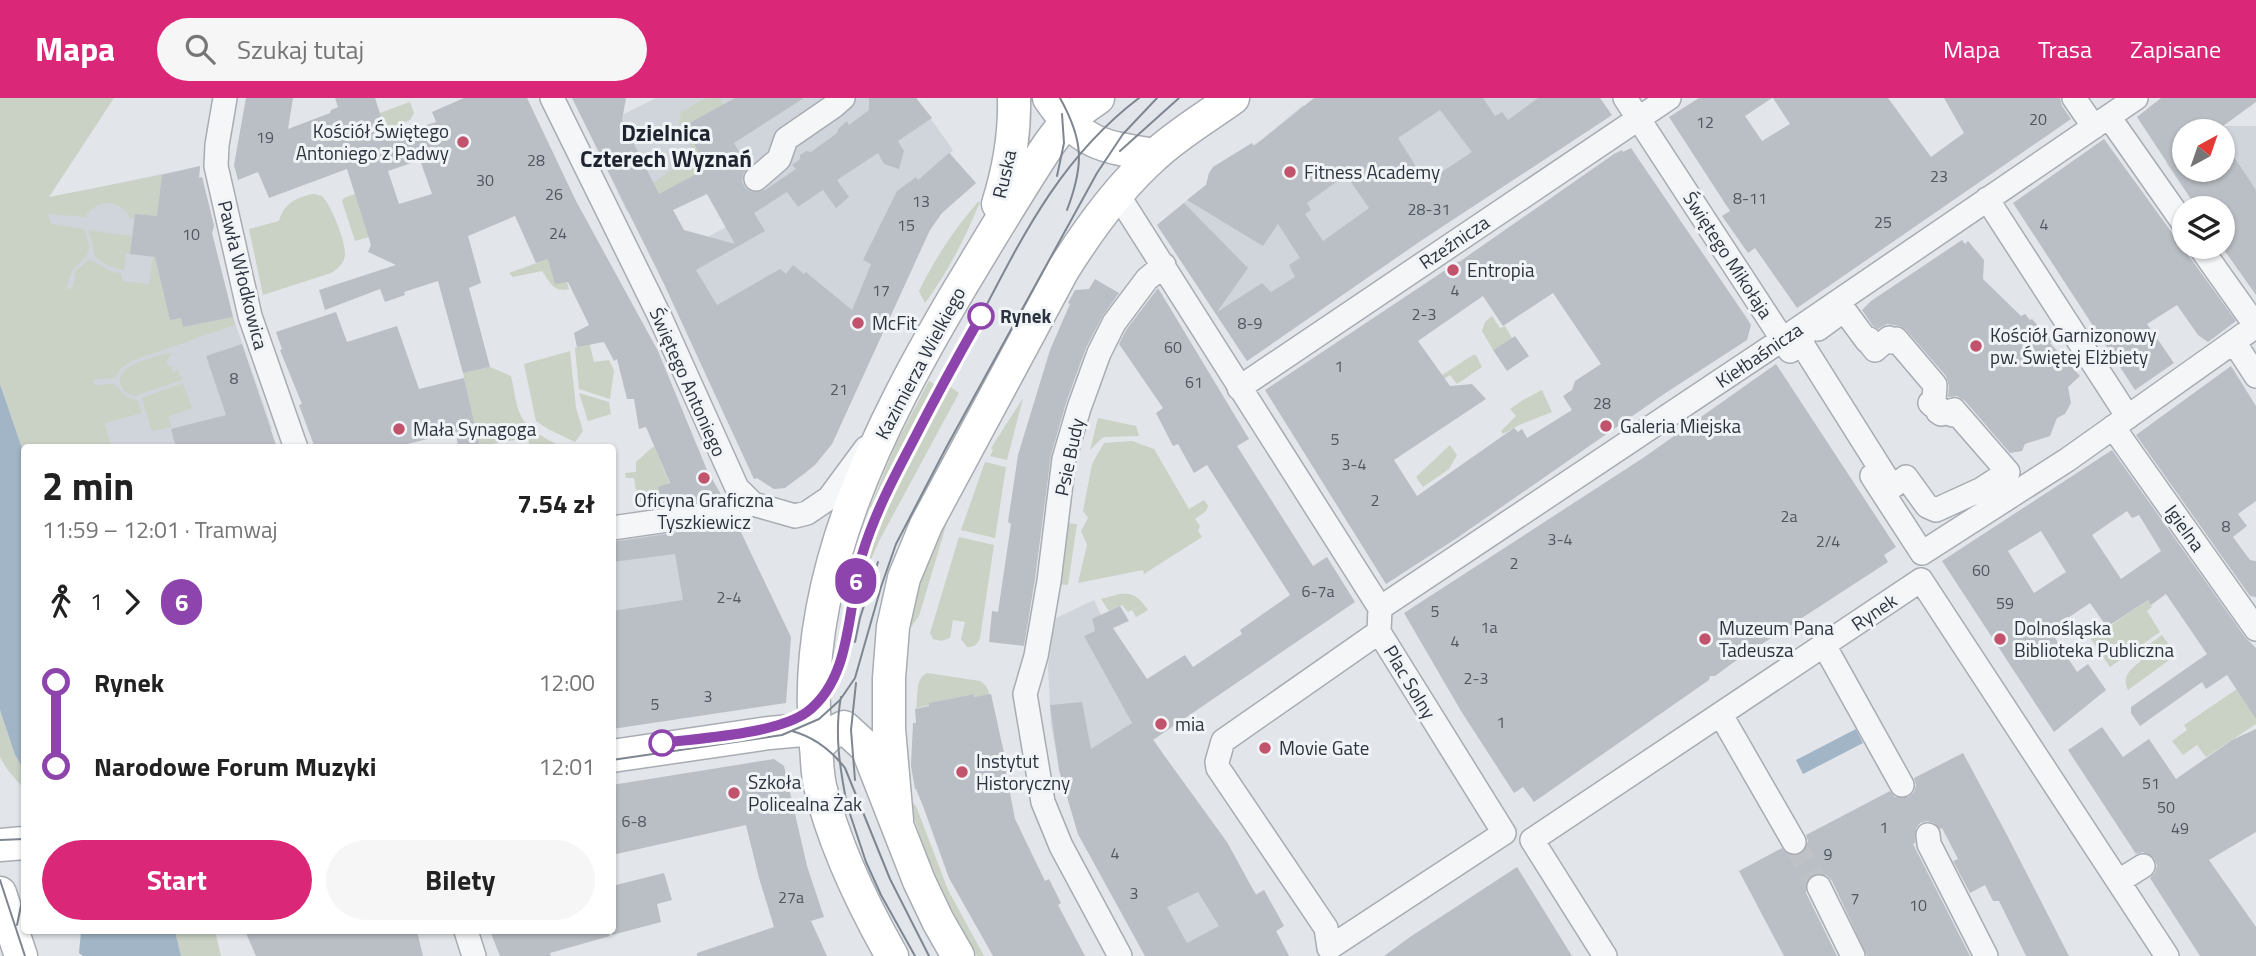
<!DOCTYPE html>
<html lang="pl">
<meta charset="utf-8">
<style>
:root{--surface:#fff;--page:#f6f6f6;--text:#222;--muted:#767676;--accent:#db2777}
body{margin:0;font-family:"Titillium Web",sans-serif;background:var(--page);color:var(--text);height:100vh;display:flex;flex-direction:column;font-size:26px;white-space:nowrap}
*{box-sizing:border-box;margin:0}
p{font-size:23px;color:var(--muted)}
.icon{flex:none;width:38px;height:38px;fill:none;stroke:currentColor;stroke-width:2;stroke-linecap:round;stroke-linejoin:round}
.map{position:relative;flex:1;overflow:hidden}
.side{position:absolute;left:21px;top:346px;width:595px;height:490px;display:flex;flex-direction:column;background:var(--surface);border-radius:7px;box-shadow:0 2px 5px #0004}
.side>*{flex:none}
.badge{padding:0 14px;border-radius:23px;font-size:24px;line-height:46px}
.needle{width:46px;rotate:40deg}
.tools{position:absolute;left:2172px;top:21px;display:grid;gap:14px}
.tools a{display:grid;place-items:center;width:63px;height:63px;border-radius:50%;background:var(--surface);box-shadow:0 2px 5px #0004;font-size:35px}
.map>.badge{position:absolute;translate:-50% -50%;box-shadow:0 0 0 4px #fff}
.legs{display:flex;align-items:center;gap:10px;height:77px;padding:0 21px;font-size:23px}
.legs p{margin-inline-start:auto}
.head{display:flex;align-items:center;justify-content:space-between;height:119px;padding:0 21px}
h1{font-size:38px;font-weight:700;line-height:52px}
.button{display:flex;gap:14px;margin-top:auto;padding:14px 21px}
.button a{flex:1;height:80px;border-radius:42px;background:var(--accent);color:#fff;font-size:28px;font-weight:700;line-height:80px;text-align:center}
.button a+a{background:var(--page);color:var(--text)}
ul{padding:0 21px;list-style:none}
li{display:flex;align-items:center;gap:24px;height:84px;font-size:26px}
li i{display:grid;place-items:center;width:10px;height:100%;margin:0 9px;background:currentColor}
li i::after{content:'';width:18px;height:18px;margin:-9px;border:5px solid;border-radius:50%;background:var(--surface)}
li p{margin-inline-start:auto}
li:first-child i{background:linear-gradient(#0000 50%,currentColor 0)}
li:last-child i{background:linear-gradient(currentColor 50%,#0000 0)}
header{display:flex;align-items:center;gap:42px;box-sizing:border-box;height:98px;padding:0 35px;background:var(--accent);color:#fff}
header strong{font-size:33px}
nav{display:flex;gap:38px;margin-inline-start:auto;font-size:24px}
.search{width:490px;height:63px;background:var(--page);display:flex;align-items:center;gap:18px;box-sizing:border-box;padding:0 24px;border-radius:38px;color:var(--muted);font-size:26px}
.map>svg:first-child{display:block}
.built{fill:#d0d5db}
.green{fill:#c9d2c4}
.water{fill:#a1b5c6}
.building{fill:#babfc5;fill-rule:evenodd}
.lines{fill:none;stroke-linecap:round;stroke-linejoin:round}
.street-tunnel{stroke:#bec2c7;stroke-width:23;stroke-dasharray:23 11;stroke-linecap:butt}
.street-casing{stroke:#a8acb3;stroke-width:26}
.secondary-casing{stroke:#a8acb3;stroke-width:35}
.street{stroke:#f4f6f8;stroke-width:23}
.secondary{stroke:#fff;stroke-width:32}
.tram{stroke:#7d8691;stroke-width:2}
.line-1-casing{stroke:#fff;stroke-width:16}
.line-1{stroke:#8e44ad;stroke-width:10}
.poi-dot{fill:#c2536c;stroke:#f1f4f7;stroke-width:2.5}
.stop-1-dot{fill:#fff;stroke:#8e44ad;stroke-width:3.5}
.labels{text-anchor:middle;stroke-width:6;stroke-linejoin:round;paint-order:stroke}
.number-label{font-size:16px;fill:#505760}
.poi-label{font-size:19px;fill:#2c343f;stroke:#f1f4f7;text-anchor:start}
.street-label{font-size:19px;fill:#2c343f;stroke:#f1f4f7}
.stop-label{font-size:19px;font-weight:bold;fill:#2c343f;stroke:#f1f4f7;text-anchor:start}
.quarter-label{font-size:23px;font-weight:bold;fill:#1e2530;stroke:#f1f4f7}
</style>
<header>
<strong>Mapa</strong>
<div class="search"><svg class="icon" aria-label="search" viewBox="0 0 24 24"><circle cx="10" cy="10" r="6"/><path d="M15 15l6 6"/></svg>Szukaj tutaj</div>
<nav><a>Mapa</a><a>Trasa</a><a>Zapisane</a></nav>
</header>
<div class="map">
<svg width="2256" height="858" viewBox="0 0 2256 858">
<rect width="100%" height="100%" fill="#e2e5e9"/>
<path class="built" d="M656 0H916L953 52 950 55 976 85 959 100 933 69 918 82 871 166 856 202 890 217 832 346 805 376 783 390 774 391 757 380 754 381 665 188 713 162 704 141 726 129 706 94 680 85 627 114 589 34Z
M1403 0H1598L1609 19 1422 142 1247 263 1157 127 1209 84 1208 78 1213 69 1252 45 1253 47 1263 41 1303 7 1324 35Z
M2220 28H2256V111L2197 110 2166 65 2184 52V72H2222V33H2212Z
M200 68 199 80 202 79 214 127 212 135 233 219 272 331 196 350H112L44 105 48 100Z
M733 419 791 540 613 566V437Z
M1094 502 1101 517 1092 522 1095 533 1085 538 1256 796 1264 792 1284 828 1276 833 1289 858H1145L1078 736 1058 664 1051 627 1048 569 1054 521Z"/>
<path class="green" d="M0 0H114L49 99 162 77 157 118 135 116 134 121H131C120 101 98 99 85 119L48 116 51 126 84 131 89 146V152L86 159 72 172 67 188 69 192 73 189 76 172 89 162C101 165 108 175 121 175L123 183 149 186 153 158H155L170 222 181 220 184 229 233 219 235 227 131 263 121 270 115 279 93 282 95 287 114 286 126 299 137 302 142 315 105 325 112 350H24V356L0 286Z
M706 0H720L723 7 686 27 706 71 659 97 654 85 693 55 679 24 681 14Z
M410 4 414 15 410 22 386 32 381 31 380 15Z
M314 96 322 98C331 107 346 144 345 157 344 165 338 171 331 175L263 197 249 131 279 123C284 106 296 99 314 96Z
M355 96 369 139 355 143 342 103 344 100Z
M978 104H980C965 140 948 174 925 205L919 193C936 159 953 133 978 104Z
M88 132 132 138 130 156H126L124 172 109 168 94 158 93 147Z
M550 160 567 184 569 191C553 195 550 184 542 173L513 179 509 175Z
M1492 218 1500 230 1505 228 1512 240 1493 252 1482 233 1485 224Z
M589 244 594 264 609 262 614 272 610 301 579 291 575 250Z
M570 253 576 310 583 333 575 344 548 331 536 323 524 266Z
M169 255H172L166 265 172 269V275L178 272 182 282 135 298C129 296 124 294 121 288 113 267 155 259 169 255Z
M1473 257H1476L1482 269 1457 286 1450 277 1444 281 1442 277Z
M490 269 511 278C514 290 515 305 520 316 527 333 549 342 564 350H530L528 340 479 348 463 275Z
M929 283 936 287 872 409H870L896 346Z
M183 285 192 310 168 319 171 329 152 333 142 300Z
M948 287 959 295 879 443 865 475 863 474C882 406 914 349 948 287Z
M1542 292 1552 314 1519 327 1503 336 1501 333 1516 318 1510 311 1523 302Z
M579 295 609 304 611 316 588 323Z
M1023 300 1007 362 990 358 993 352 991 350Z
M1098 320 1136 328 1139 338 1104 339 1100 342 1090 352Z
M1132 343 1154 351 1189 411 1204 402 1208 408 1206 413 1195 421 1200 428 1198 433 1202 439 1144 476 1143 472 1078 485 1087 447 1081 433 1088 420 1083 413 1092 366 1104 345Z
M1450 347 1457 357 1449 371 1423 389 1416 379Z
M654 348 669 384 661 397 638 404 634 380H626L625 375 636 374V364Z
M985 364 1006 369 995 440 961 432Z
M954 401 919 518 911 529 904 528 914 489Z
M1063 425 1077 426 1068 487 1055 486Z
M959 439 994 447 980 540C977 547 974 549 967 549L961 541 965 524 953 522 950 540 941 543 933 541 930 535Z
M1120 496C1135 494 1140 501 1148 512L1136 519 1132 512 1128 514 1122 507 1109 513 1101 501Z
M2148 502 2152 509 2147 513 2160 534 2110 569 2091 541Z
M2162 537 2176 557 2128 592C2121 578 2131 571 2141 563L2136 556Z
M927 575 980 583 986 588 989 594 988 597 975 599 974 596 929 605 930 607 916 610C919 597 914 582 927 575Z
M2237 591 2256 621V626L2206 659 2197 647 2183 657 2172 643 2187 632 2184 627Z
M0 612 15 657 24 672V691L7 671 0 659Z
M909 702 916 708 948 792 984 858H977C949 808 924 758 909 702Z
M175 833H215L221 858H181Z"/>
<path class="water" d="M0 286 24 356V672L15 657 0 612Z
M1856 631 1863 645 1803 676 1796 662Z
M81 833H175L181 858H83L79 855Z"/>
<path class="building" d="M246 0H293L288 31 330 15 331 12 338 9 335 0H375L388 40 436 24 432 14 464 0H527L576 103 658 253 707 372 723 400 663 408 658 389 670 385 646 329 639 331 634 301H627L617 261 614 263 604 244 577 249 574 235 589 227 568 184 555 186 548 161 536 165 515 118 468 138 481 185 469 190 490 269 463 275 438 183 404 194 405 197 385 204 380 191 325 212 319 192 396 167 368 154 371 147 347 71 269 100 258 74 238 82 234 67ZM420 62 432 96 399 106 388 73Z
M572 0H626L622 22 659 96 706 71 686 27 735 0H804L734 45 748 69 743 76 742 84 746 91 752 94 765 92 796 71 792 67 800 61V57L806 53 811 54 837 35 838 31 847 23 849 27 869 12V0H916L932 20 898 43 904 53 899 71 884 66 878 55 837 82 849 99 836 110 823 92 798 109 787 94 754 115 765 133 696 172 717 207 780 171 786 176 793 167 804 176 806 174 813 180 852 212 871 166 863 162 897 93 916 79 918 82 949 55 976 85 942 115 930 132 832 346 815 367 785 390 774 391 757 380 754 381 665 188ZM707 96 735 146 684 132 673 112Z
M1314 0H1483L1495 18 1502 14 1508 22 1538 0H1600L1612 17 1422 142 1247 263 1157 127 1184 105 1248 170 1217 214 1262 185 1271 194 1295 179 1289 167 1300 160 1278 126 1263 148 1187 102 1206 87 1209 75 1213 69 1252 45 1254 48ZM1440 12 1472 54 1426 84 1398 40ZM1346 77 1369 110 1323 143 1305 116 1311 112 1307 105Z
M1699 0H1772L1745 18 1762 43 1790 26 1773 0H1888L1931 59 1964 35 1944 0H2060L2062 8 2071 21 1797 210 1755 150 1748 155 1722 118 1730 113 1669 19Z
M2161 0H2256V4L2216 33H2184V72H2222V41L2256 92V197L2222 149V110H2197L2137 19Z
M2104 41 2236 223 2208 244 2198 237 2177 207 2147 226 2174 265 2135 292 2013 105Z
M1631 50 1746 219 1751 227 1747 242 1664 296 1457 440 1386 486 1265 292 1459 163V164L1614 56 1622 52 1623 54ZM1553 195 1601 266 1575 283 1572 292 1563 298 1572 312 1527 340 1522 331 1518 334 1514 330 1417 398 1394 362 1486 301 1472 286 1450 288 1418 243 1483 198 1503 228Z
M200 68 199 80 202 79 214 128 212 135 233 219 183 229 181 220 170 222 155 159 130 156 135 116 157 118 162 77Z
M1962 142 1965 146 1968 143 1984 162 1983 181 2021 218 2025 216 2030 222 2032 221 2052 244 2050 245 2080 278 2068 289 2071 305 2065 316 2057 320 2050 338 2025 346 2022 353 2010 355 1965 303 1957 298 1948 299 1949 288 1946 278 1906 232 1900 228 1887 226 1878 231 1873 228 1862 212 1871 203Z
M1095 181 1119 195 1102 219 1086 250 1066 305 1051 357 1035 481 1024 548 989 544 992 513 998 514 1011 426 1008 424 1018 357 1050 252 1070 206 1068 205 1075 192 1089 191Z
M1158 190 1249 341 1237 348 1313 468 1327 459 1355 504 1153 642 1227 744 1256 797 1264 792 1284 828 1276 833 1289 858H1145L1078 736 1059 672 1050 607 1082 604 1091 651 1132 625 1084 538 1095 533 1092 521 1120 508 1129 523 1113 530 1147 581 1185 557 1193 569 1242 536 1240 532 1290 497 1207 367 1194 375 1178 346 1173 348 1156 315 1163 310 1119 246 1126 232ZM1198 794 1219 828 1187 845 1167 809Z
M336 214 347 244 397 228 419 291 464 280 480 350H458L456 334 391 350H315L299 307 302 306 280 252 282 251 276 234Z
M1515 238 1529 258 1507 273 1493 252Z
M242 246 277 350H176L171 331 226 317 206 258Z
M1776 266 1896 449 1884 457 1888 464 1734 564 1715 578H1710L1709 582 1534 704 1523 689 1514 695 1461 613 1404 515 1643 360Z
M2231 268 2256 308V403L2238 416 2247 428 2233 439 2250 462 2256 463V499L2250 498 2136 337Z
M2112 352 2245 539 2256 550V621L2227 577 2206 591 2202 584 2140 628 2131 615V609L2207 556 2166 496 2151 507 2148 502 2107 529 2090 505 2050 532 2077 574 2088 566 2106 592 2054 634 1942 463ZM2127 413 2132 420 2139 417 2161 453 2121 481 2092 437ZM2041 433 2066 474 2034 495 2008 453Z
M737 426 791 539 786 605 612 631V513L683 502 675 456 612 464V444Z
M974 596V599L991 596 1008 673 1006 674 1015 721 1045 783 1049 781 1061 805 1058 807 1085 858H993L949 780 923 708 916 691H915L911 668 913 625H916L915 611 929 608V605Z
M2102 629 2123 659 2149 641 2176 681 2232 642 2256 631V734L2209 762 2256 829V858H2200L2150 780 2155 775 2157 768 2154 760 2143 754 2136 756 2068 652Z
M1963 655 2007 737 2069 858H2026L1999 803H1993L1985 787 1970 795 1953 763 1958 761 1942 730 1940 731 1934 725 1927 723 1920 725 1916 731 1915 745 1913 746 1970 858H1867L1832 783 1826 777 1819 775 1812 777 1807 782 1806 795 1837 858H1784L1739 773 1782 750 1788 756H1800L1806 750 1808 743 1806 737 1890 693 1895 699H1908L1914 694 1916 687 1914 680Z
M774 661 784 668 807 768 824 819 811 823 827 858H697V855L774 829 759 780 746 727 612 757V687Z
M1517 769 1572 858H1384L1410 839Z
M664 775 672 802 657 806 661 824 612 837V788Z
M245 833H417L423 858H256Z
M490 833H609L610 838 550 855 551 858H500Z"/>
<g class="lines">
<path class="street-tunnel" d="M1794 744 1819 789"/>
<g class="street-casing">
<path id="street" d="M225 0 217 47 216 68 250 218 296 350
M552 0 660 219 737 390 753 406 795 418 807 415 829 400 866 350
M1625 0 1790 253
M2074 0 2094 29
M2109 19 2184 126
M756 81 779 61 786 41 834 8 843 0
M1118 97 1380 510 1379 534
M1987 101 2128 319
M2200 149 2256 228
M1844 212 1867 243 1869 241 1873 246 1871 247 1875 252 1889 240 1892 244 1896 241 1935 287 1934 303 1930 305 1932 307H1935L1940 311 1938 314 1941 316 1942 313 1953 317 1951 313 1954 312 2008 374 1982 391 1936 412 1927 408 1906 379 1892 389 1802 246 1804 236 1810 229 1818 231Z
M2234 244 2256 278
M1239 290 1669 0
M2113 329 2256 531
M1872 378 1922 455
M612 430 730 413 753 406
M1922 455 2067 362 2256 228
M1921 482 2167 858
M1380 510 1783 241 2136 0
M1379 534 1504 735
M1824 547 1902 687
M1721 617 1794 744
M1928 737 1929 746 1986 858
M1532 742 1921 482
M1532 742 1605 858
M2119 783 2143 768
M1819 789 1853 858
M466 833 474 858
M1329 850 1326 830 1218 670 1217 664 1223 643 1379 534
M1329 850 1504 735
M1120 858 1061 748 1043 704 1025 596 1036 558 1049 483 1064 361 1079 310 1099 255 1114 225 1147 181 1164 167"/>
</g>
<g class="secondary-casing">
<path id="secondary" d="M1049 0C1080 46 1103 49 1155 57
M998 106C1009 71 1015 37 1014 0
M816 650 830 636 844 629 867 650 919 783 938 823 958 858
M612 658 769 635 814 631
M897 722 889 631V580L893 529 904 480 926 427 1063 172C1088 132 1118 90 1154 58 1176 37 1208 18 1233 0
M0 747 24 745
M0 795 21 858
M892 858C862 805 834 747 820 688 817 674 817 660 816 646 799 482 879 327 960 190 989 142 1018 93 1049 46L1067 22 1098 0"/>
</g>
<use href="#street" class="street"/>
<use href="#secondary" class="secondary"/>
<path class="tram" d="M1060 0C1084 43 1084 67 1067 112
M1120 53 1179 0
M1057 78 1064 45 1062 16
M855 544 860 520 878 464
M841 599C834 635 840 671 847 707
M782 627C854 603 845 514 863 454 880 395 914 341 943 287 956 262 971 237 984 212 1026 131 1064 57 1139 0
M792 633C814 639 831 652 845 670L890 781 929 858
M612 662 782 637 819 621 840 602 855 580 881 489 896 446 947 348 1097 75 1123 36 1157 0
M855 682 851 632 856 585
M844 698 866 764 881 797 915 858
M0 742 24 741
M0 782 25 858
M17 827 24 793"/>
</g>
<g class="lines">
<g class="line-1-casing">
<path id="line-1" d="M662 645C700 640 777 636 807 614 853 579 847 508 862 457 874 417 893 381 912 345 934 302 957 260 981 218"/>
</g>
<use href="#line-1" class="line-1"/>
</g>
<g class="poi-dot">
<circle cx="463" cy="44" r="7"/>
<circle cx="1290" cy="74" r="7"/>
<circle cx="1453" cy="172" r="7"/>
<circle cx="858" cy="225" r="7"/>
<circle cx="1976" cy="248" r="7"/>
<circle cx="1606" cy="328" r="7"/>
<circle cx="399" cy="331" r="7"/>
<circle cx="704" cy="380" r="7"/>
<circle cx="1705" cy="541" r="7"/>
<circle cx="2000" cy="541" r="7"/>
<circle cx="1161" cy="626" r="7"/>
<circle cx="1265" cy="650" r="7"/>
<circle cx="962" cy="674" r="7"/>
<circle cx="734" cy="695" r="7"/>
</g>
<g class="stop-1-dot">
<circle cx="981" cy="218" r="12"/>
<circle cx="662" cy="645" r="12"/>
</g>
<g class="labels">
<g class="number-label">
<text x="2038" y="27">20</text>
<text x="1705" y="30">12</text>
<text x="265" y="45">19</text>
<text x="536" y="68">28</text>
<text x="1939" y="84">23</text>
<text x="485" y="88">30</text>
<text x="554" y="102">26</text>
<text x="1750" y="106">8-11</text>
<text x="921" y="109">13</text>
<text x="1429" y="117">28-31</text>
<text x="1883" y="130">25</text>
<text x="2044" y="132">4</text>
<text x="906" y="133">15</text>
<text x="558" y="141">24</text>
<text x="191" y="142">10</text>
<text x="881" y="198">17</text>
<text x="1455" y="198">4</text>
<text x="1424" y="222">2-3</text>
<text x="1250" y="231">8-9</text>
<text x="1173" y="255">60</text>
<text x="1339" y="274">1</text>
<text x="234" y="286">8</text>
<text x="1194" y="290">61</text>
<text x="839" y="297">21</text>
<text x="1602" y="311">28</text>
<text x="1335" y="347">5</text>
<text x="1354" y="372">3-4</text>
<text x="1375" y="408">2</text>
<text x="1789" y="424">2a</text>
<text x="2226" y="434">8</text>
<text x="1560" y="447">3-4</text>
<text x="1828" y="449">2/4</text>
<text x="1514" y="471">2</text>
<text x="1981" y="478">60</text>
<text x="1318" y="499">6-7a</text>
<text x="729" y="505">2-4</text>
<text x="2005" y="511">59</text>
<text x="1435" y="519">5</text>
<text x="1489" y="535">1a</text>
<text x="1455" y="549">4</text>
<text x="1476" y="586">2-3</text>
<text x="708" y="604">3</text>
<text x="655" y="612">5</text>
<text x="1501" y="630">1</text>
<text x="2151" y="691">51</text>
<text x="2166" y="715">50</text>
<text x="634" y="729">6-8</text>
<text x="1884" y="735">1</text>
<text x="2180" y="736">49</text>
<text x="1115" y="761">4</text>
<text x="1828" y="762">9</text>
<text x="1134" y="801">3</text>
<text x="791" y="805">27a</text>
<text x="1855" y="806">7</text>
<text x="1918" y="813">10</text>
</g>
<g class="poi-label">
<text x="449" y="40" text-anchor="end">Kościół Świętego<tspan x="449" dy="22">Antoniego z Padwy</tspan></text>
<text x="1304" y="81">Fitness Academy</text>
<text x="1467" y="179">Entropia</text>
<text x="872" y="232">McFit</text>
<text x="1990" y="244">Kościół Garnizonowy<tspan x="1990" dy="22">pw. Świętej Elżbiety</tspan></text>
<text x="1620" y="335">Galeria Miejska</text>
<text x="413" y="338">Mała Synagoga</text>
<text x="704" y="409" text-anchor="middle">Oficyna Graficzna<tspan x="704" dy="22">Tyszkiewicz</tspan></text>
<text x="1719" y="537">Muzeum Pana<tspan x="1719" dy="22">Tadeusza</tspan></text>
<text x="2014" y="537">Dolnośląska<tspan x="2014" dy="22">Biblioteka Publiczna</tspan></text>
<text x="1175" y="633">mia</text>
<text x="1279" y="657">Movie Gate</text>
<text x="976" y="670">Instytut<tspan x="976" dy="22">Historyczny</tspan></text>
<text x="748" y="691">Szkoła<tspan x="748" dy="22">Policealna Żak</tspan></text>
</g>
<g class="street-label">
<text transform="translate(1004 76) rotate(-77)" y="7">Ruska</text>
<text transform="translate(1454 144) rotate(-34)" y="7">Rzeźnicza</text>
<text transform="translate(1728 157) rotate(57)" y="7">Świętego Mikołaja</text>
<text transform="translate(243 177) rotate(76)" y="7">Pawła Włodkowica</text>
<text transform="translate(1759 257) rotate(-34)" y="7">Kiełbaśnicza</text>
<text transform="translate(920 265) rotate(-62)" y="7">Kazimierza Wielkiego</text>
<text transform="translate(688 284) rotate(66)" y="7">Świętego Antoniego</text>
<text transform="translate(1069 359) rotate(-78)" y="7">Psie Budy</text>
<text transform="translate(2185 430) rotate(54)" y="7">Igielna</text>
<text transform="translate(1874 514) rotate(-34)" y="7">Rynek</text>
<text transform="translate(1410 584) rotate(59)" y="7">Plac Solny</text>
</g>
<g class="stop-label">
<text x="1000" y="225">Rynek</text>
</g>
<g class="quarter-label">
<text x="666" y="43">Dzielnica<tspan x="666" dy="26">Czterech Wyznań</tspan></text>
</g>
</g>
</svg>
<div class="tools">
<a><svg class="needle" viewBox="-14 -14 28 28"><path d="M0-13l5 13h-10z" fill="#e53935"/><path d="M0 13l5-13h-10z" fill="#767676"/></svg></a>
<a><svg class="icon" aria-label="layers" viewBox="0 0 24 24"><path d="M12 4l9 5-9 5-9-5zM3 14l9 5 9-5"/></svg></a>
</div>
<b class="badge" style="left:856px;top:483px;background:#8e44ad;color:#fff">6</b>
<section class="side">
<div class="head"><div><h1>2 min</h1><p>11:59 – 12:01 · Tramwaj</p></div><b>7.54 zł</b></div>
<div class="legs"><svg class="icon" aria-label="walk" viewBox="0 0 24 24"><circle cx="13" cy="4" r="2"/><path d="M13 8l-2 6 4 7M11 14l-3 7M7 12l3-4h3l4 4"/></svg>1<svg class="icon" aria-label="forward" viewBox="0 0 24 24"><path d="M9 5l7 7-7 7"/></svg><b class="badge" style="background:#8e44ad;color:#fff">6</b></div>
<ul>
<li><i style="color:#8e44ad"></i><b>Rynek</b><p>12:00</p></li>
<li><i style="color:#8e44ad"></i><b>Narodowe Forum Muzyki</b><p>12:01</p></li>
</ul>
<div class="button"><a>Start</a><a>Bilety</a></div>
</section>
</div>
